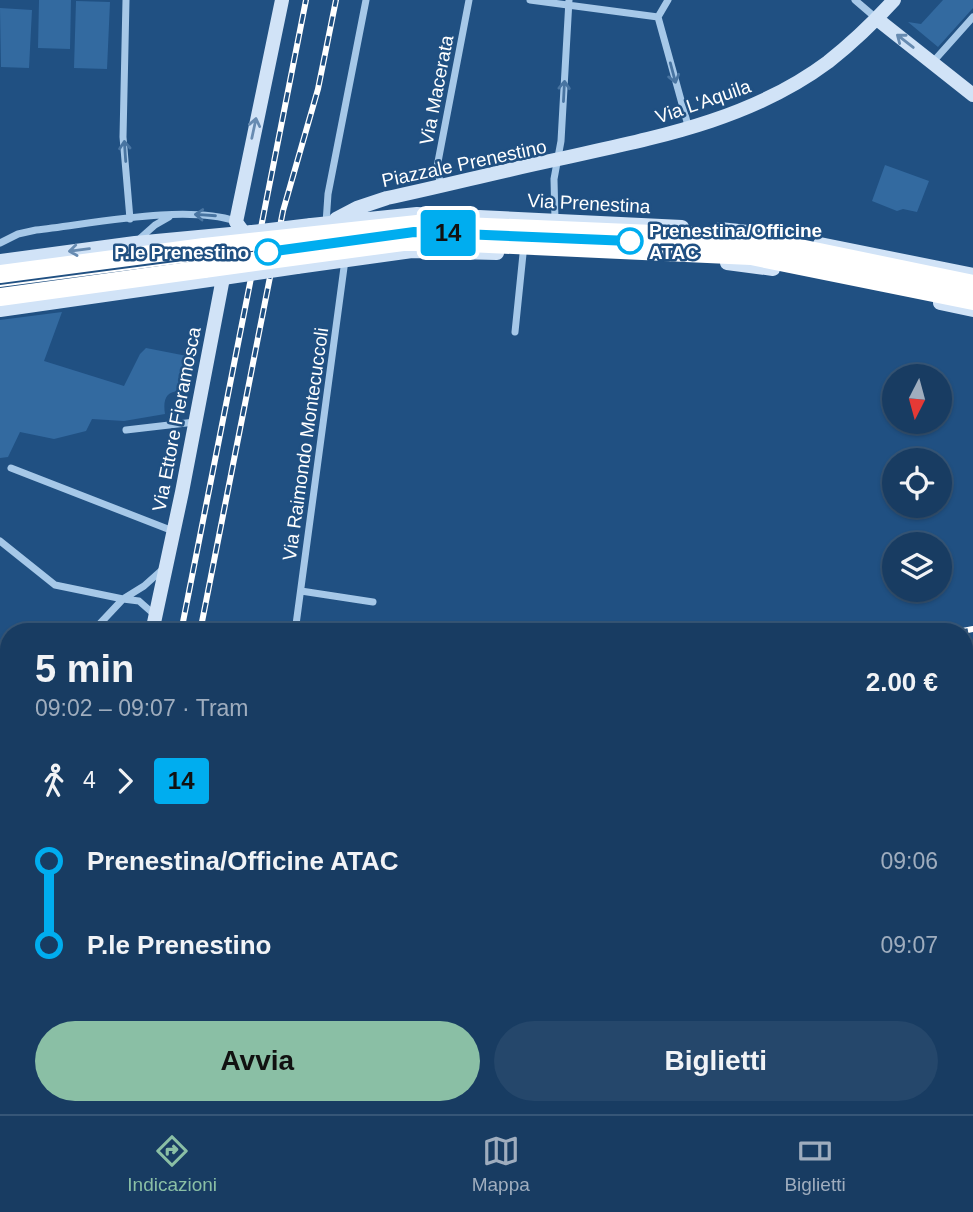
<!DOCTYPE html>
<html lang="it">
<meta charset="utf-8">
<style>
:root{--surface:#183c62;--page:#25476b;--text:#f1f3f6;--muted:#9fadbe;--line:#365677;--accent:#8abfa5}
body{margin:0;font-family:Arial,sans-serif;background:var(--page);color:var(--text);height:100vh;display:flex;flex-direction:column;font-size:26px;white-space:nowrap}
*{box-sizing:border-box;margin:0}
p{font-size:23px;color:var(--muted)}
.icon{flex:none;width:38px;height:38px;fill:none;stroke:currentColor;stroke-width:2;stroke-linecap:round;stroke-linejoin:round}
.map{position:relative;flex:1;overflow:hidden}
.sheet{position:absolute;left:0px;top:623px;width:973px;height:492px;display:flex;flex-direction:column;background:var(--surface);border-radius:28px 28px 0 0;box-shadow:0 2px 5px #0004,0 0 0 2px var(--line)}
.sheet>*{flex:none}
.badge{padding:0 14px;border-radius:5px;font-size:24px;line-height:46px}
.needle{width:46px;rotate:186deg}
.controls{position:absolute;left:882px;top:364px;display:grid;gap:14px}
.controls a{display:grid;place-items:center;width:70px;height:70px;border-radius:50%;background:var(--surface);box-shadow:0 2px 5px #0004,0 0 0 2px var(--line);font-size:35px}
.map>.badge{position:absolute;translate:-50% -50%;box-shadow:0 0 0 4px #fff}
.legs{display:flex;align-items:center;gap:10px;height:77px;padding:0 35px;font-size:23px}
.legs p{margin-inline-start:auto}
.head{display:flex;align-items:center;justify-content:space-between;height:119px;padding:0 35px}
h1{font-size:38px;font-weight:600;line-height:52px}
.button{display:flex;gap:14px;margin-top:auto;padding:14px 35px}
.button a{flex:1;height:80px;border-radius:42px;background:var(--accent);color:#111;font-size:28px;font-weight:600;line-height:80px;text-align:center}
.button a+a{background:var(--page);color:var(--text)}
ul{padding:0 35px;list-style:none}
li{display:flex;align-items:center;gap:24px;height:84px;font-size:26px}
li i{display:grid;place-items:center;width:10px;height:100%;margin:0 9px;background:currentColor}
li i::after{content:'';width:18px;height:18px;margin:-9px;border:5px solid;border-radius:50%;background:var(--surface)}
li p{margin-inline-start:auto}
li:first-child i{background:linear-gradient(#0000 50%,currentColor 0)}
li:last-child i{background:linear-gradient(currentColor 50%,#0000 0)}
.menu{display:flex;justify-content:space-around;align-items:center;height:98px;border-top:2px solid var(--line);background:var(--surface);font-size:19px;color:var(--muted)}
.menu a{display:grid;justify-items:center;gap:4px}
.menu .on{color:var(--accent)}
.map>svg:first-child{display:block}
.green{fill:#336aa0}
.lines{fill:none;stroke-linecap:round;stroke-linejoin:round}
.street{stroke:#a6c8e8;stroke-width:7}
.secondary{stroke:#d1e3f7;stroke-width:14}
.highway{stroke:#fff;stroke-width:18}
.tram{stroke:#fff;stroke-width:2}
.rail-casing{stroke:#fff;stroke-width:6}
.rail{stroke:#205082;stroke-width:3.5;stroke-dasharray:10;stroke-linecap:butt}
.secondary-bridge{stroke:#d1e3f7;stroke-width:14}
.highway-bridge{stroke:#fff;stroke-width:18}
.oneway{stroke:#678bb1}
.oneway2{stroke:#4874a1}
.line-1-casing{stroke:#fff;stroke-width:16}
.line-1{stroke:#00adef;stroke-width:10}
.stop-1-dot{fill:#fff;stroke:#00adef;stroke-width:3.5}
.labels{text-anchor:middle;stroke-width:5;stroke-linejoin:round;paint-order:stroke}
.street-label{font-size:19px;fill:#fff;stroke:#205082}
.stop-label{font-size:19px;font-weight:bold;fill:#fff;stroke:#205082;text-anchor:start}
</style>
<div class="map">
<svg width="973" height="1114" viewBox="0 0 973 1114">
<rect width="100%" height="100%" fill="#205082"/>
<path class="green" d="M39 0H71L70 49 38 48Z
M943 0H973V8L938 47 908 22 921 24Z
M76 1 110 2 107 69 74 68Z
M0 8 32 10 29 68 1 67Z
M885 165 929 181 917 212 903 209 897 211 872 201Z
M62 312 44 361 124 386 140 354 146 348 187 356 180 391C165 391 163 401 165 414L124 421 92 419 86 431 54 439 20 432 8 457 0 458V320Z
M0 848H9V888L2 899 7 902 0 903Z
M0 922 1 929 9 940V969L0 976Z
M9 1015V1106H52L48 1114H0V1021Z"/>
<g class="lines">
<path class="street" d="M126 0 123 137 130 219
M530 0 658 17
M668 0 658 17 689 129
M855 0 876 18
M932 63 973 17
M441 187 437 167 469 0
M555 220 554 179 561 141 569 0
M326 223 328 194 366 0
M137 241 155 225 169 217
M0 243 18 234 36 230C91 224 185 204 235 221
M515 332 523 254
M126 430 195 422
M11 468 173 531
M0 541 55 585 123 599 92 632
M301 591 373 602
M156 616 139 601 123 599 144 586 163 569
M295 632 345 260
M4 707 9 703"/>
<path class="secondary" d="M877 19 973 95
M336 219 357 208 387 198C444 186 501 171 559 159 653 138 749 121 828 62 852 43 874 22 894 0
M311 225 417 214 682 227
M720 229 776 235
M244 233 236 222 282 0
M820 244 973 275
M0 261 135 243 252 232
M727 263 773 269
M297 267 412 251 497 253
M940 303 973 310
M0 310 223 278 182 492 152 632
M0 988 9 981
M0 1003 9 997"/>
<path class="highway" d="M0 274 204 247
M0 297 204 269"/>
<path class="tram" d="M0 286 389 235 428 232 740 246 784 253 973 292"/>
<g class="rail-casing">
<path id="rail" d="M181 632 306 0
M200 632 283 211 318 89 336 0
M958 632 973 629
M964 652 973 651
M964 665 973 663
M0 828H9
M70 1114 73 1106
M137 1114 143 1106
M152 1114 159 1106"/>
</g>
<use href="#rail" class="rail"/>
<path class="secondary-bridge" d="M252 232 311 225
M223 278 297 267"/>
<path class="highway-bridge" d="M204 247 417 224 723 237 771 242 973 284
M204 269 403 242H447L751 256 973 301"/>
</g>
<defs><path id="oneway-shaft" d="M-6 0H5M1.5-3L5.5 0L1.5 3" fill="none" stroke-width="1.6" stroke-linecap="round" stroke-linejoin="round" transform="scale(1.75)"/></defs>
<g class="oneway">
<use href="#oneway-shaft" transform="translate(905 41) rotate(-142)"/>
<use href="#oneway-shaft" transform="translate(254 128) rotate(-78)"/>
<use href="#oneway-shaft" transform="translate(79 250) rotate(173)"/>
</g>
<g class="oneway2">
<use href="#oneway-shaft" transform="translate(673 73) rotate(75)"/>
<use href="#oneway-shaft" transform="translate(564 91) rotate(-87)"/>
<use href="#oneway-shaft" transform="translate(125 151) rotate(-94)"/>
<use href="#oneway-shaft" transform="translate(205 215) rotate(-176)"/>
</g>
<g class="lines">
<g class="line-1-casing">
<path id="line-1" d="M268 252 414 232 630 241"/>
</g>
<use href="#line-1" class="line-1"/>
</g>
<g class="stop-1-dot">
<circle cx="630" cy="241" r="12"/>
<circle cx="268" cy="252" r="12"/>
</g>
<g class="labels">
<g class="street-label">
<text transform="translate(436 90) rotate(-79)" y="7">Via Macerata</text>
<text transform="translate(703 101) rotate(-19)" y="7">Via L'Aquila</text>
<text transform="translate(464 163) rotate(-12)" y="7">Piazzale Prenestino</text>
<text transform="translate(589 203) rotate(3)" y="7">Via Prenestina</text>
<text transform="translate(176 419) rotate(-79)" y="7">Via Ettore Fieramosca</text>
<text transform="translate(305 444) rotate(-82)" y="7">Via Raimondo Montecuccoli</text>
</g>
<g class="stop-label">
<text x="649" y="237">Prenestina/Officine<tspan x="649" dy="22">ATAC</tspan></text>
<text x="249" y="259" text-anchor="end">P.le Prenestino</text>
</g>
</g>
</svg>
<div class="controls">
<a><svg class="needle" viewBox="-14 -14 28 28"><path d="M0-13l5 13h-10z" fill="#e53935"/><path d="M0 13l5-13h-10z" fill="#9fadbe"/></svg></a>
<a><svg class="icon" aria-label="locate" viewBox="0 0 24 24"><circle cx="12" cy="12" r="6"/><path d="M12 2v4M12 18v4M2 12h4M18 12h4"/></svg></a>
<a><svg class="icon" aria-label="layers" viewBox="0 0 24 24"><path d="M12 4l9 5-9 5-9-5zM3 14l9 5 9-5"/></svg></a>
</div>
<b class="badge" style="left:448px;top:233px;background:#00adef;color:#111">14</b>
<section class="sheet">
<div class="head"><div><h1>5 min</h1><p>09:02 – 09:07 · Tram</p></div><b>2.00 €</b></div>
<div class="legs"><svg class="icon" aria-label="walk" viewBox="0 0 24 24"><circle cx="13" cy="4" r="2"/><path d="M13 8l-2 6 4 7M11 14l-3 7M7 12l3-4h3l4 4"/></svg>4<svg class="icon" aria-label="forward" viewBox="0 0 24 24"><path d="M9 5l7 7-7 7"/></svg><b class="badge" style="background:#00adef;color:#111">14</b></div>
<ul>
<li><i style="color:#00adef"></i><b>Prenestina/Officine ATAC</b><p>09:06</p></li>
<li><i style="color:#00adef"></i><b>P.le Prenestino</b><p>09:07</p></li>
</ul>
<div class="button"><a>Avvia</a><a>Biglietti</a></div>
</section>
</div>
<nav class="menu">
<a class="on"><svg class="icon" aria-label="directions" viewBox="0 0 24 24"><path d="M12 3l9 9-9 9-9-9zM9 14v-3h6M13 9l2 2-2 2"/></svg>Indicazioni</a>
<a><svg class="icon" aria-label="map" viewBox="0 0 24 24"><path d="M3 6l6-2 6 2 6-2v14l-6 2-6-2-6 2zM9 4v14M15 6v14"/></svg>Mappa</a>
<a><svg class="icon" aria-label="tickets" viewBox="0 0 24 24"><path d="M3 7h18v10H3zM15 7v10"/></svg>Biglietti</a>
</nav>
